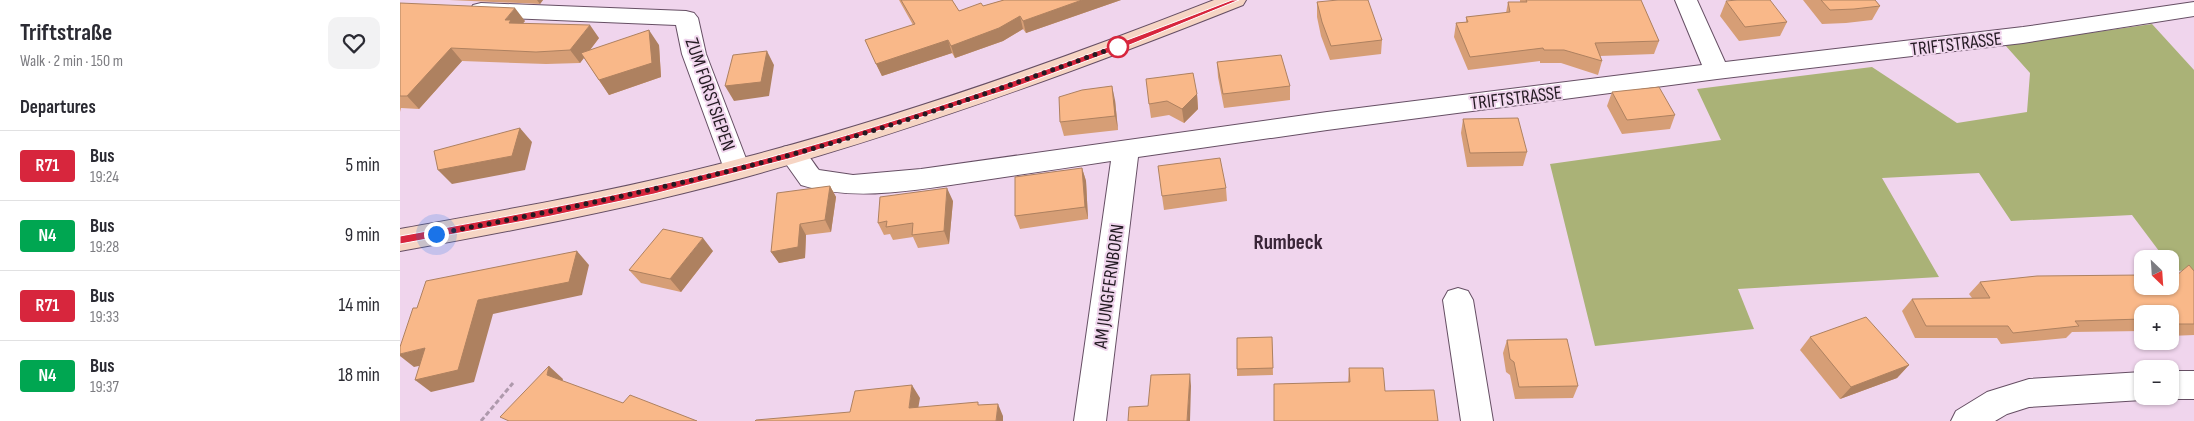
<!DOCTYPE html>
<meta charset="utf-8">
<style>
:root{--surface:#fff;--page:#f2f2f3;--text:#2b2b33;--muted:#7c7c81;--line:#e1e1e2}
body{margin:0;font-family:"Sofia Sans Condensed",sans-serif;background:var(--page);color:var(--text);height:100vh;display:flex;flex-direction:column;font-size:19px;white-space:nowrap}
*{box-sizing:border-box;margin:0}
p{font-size:16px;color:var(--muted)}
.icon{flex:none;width:28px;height:28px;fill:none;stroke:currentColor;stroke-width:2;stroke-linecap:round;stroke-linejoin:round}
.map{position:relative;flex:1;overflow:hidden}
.side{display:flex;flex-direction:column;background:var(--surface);width:400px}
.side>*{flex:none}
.badge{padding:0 10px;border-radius:4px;font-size:18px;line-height:32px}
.needle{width:32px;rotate:155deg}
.controls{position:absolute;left:1734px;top:250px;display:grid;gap:10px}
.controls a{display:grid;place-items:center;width:45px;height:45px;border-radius:10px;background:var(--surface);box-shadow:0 1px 4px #0004;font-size:25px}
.you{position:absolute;width:25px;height:25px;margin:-12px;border:4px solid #fff;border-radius:50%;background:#1a73e8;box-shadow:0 0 0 8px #1a73e833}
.map>.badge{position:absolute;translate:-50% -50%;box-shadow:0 0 0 2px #fff}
h2{padding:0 20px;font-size:19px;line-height:45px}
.round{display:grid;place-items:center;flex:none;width:52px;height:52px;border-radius:10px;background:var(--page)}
.headline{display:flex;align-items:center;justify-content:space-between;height:85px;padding:0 20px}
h1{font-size:24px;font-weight:700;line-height:38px}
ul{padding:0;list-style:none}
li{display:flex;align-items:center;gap:15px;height:70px;padding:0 20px;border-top:1px solid var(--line)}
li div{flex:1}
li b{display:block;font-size:19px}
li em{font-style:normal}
li .badge{min-width:55px;font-weight:700;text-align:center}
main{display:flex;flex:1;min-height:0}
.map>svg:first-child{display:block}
.green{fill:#aab277}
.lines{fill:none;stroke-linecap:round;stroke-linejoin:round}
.street-casing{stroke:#664f64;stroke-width:2}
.secondary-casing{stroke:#664f64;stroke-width:2}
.path{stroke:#ae99ac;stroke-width:3;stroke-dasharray:5 2.5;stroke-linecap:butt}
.street{fill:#fff;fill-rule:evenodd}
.secondary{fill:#f6d5c4;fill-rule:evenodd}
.wall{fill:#d69e76}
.shaded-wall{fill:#ae8160}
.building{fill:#f9b889;stroke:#ae8160}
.line{fill:#d7263d;stroke:#fff}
.walk{stroke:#231a22;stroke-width:5;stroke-dasharray:0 9}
.stop-dot{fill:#fff;stroke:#d7263d;stroke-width:2.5}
.labels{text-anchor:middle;stroke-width:4;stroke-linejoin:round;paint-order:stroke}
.street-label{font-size:19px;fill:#231a22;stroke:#f0d5ed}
.quarter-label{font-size:21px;font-weight:bold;fill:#3a2538;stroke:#f0d5ed}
</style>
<main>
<section class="side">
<div class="headline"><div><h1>Triftstraße</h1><p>Walk · 2 min · 150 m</p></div><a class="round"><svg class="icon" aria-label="heart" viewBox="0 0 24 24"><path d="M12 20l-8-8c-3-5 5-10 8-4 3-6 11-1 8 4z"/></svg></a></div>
<h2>Departures</h2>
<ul>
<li><span class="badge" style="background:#d7263d;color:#fff">R71</span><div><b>Bus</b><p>19:24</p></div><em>5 min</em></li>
<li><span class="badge" style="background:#00a651;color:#fff">N4</span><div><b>Bus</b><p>19:28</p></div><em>9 min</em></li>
<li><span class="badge" style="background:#d7263d;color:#fff">R71</span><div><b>Bus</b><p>19:33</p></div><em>14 min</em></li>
<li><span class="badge" style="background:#00a651;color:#fff">N4</span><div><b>Bus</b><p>19:37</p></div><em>18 min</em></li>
</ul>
</section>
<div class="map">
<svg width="1794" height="421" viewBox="0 0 1794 421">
<rect width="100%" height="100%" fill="#f0d5ed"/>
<path class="green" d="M1752 24 1794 70V270L1775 271 1770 265V259H1765L1732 215 1611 221 1579 173 1482 178 1539 277 1338 289 1354 329 1195 346 1150 164 1321 140 1297 89 1472 67 1557 123 1627 112 1630 73 1605 45Z"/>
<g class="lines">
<g class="street-casing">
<path id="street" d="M1275 0H1297L1325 62 1623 27 1794 2V16L1623 43 1317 79 927 130 738 157 706 421H674L711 161C665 168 618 175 571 182 514 190 456 202 401 185L379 154 383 147C403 141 408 156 419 170L453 175 521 169 927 112 1302 65Z
M81 3 286 11 294 13 298 18 306 54 350 169 346 176 337 179 328 176 324 169 282 54 276 25 81 17 73 15 70 10 73 5Z
M1058 288 1068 291 1073 300 1093 421H1061L1043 300 1048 291Z
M1770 371H1794V399H1770L1763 396H1770Z
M1742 372V396H1752L1742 400 1629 407 1607 414 1595 421H1551L1556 411 1587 392 1629 379Z"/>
</g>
<g class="secondary-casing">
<path id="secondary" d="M814 0H846L843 5C680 70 515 130 346 177 232 208 116 230 0 251V229C116 208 232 188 346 157 505 115 661 60 814 0Z"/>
</g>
<path class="path" d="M81 421 113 383"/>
<use href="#street" class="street"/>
<use href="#secondary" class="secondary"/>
</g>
<path class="wall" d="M49 0H143L140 4Z
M499 0H552L559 11 583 6 604 0H721L626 33 623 29 603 41 555 58 552 53 482 76 465 40 513 25Z
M1120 0H1241L1259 41 1254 54 1200 56 1202 61 1198 75 1161 63H1140V61L1068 70 1054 37 1056 23 1066 22V17L1106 13 1108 2H1120Z
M1403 0H1475L1480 6 1472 20 1446 23 1422 24Z
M1326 1 1387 22 1380 36 1339 41 1320 16Z
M917 2 982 40 981 54 930 60 921 36 917 17Z
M0 3 125 21 123 23 199 38 190 50 259 45 261 77 209 95 184 58 180 63 146 64 62 61 19 109 1 108 0 112Z
M817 62 890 86V100L824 108 818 77Z
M1212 92 1275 115 1270 129 1222 134 1207 106Z
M797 94 798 109 784 123 769 115 751 118 749 104Z
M715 100 718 130 664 136 660 122Z
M1063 119 1127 152 1123 166 1067 167 1061 133Z
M682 168 686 181 688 219 620 229 615 216Z
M430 186 436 197 431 232 406 235 405 258 379 263 371 252Z
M826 188 827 201 764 210 762 196Z
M553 201 549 244 518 248 513 237 493 240 490 234 484 235 478 223Z
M313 251 281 292 241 283 229 270Z
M1794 271V335L1770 336V314H1742V331L1672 332 1666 338 1601 344 1597 338H1515L1502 311 1512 299 1572 298 1569 294 1580 282 1777 275Z
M872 337 873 375 837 376V369Z
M1410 337 1509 365 1497 378 1440 399 1400 350Z
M1107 340 1178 386 1173 398 1115 399 1110 375 1106 372 1103 353Z
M949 368 985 391 948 382Z"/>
<path class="shaded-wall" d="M137 0H143L140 4Z
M682 0H721L626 33 623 21Z
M115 8 125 21 118 29 105 20Z
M620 16 623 29 603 41 555 58 551 46Z
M190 25 199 38 180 63 170 50Z
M249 30 259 45 261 77 209 95 199 80Z
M548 40 552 53 482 76 476 64Z
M51 48 62 61 19 109 7 96Z
M367 51 374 65 369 96 334 101 325 86Z
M712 86 715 100 718 130 715 116Z
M797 94 798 109 784 123 782 109Z
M120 128 132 142 125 170 52 184 38 170Z
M682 168 686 181 688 219 685 207Z
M430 186 436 197 431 232 425 220Z
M547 188 553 201 549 244 544 231Z
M400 224 406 235 405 258 379 263 371 252Z
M303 238 313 251 281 292 270 279Z
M177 251 189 265 182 295 93 314 74 382 31 392 15 380 78 300Z
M25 348 41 361 14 367 0 356V354Z
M1509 365 1497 378 1440 399 1451 387Z
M149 366 163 379 161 387 147 375Z
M790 374 791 386 790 421H787Z
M512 385 520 398 516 421 509 408Z
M598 404 603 416V421H596Z"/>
<path class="building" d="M501 0H552L559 11 581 3 583 6 604 0H682L623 21 620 16 599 28 551 46 548 40 476 64 465 40 515 24Z
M938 0H968L982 40 931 46 922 22 917 2Z
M1126 0H1241L1259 41 1195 43 1202 61 1164 50H1144L1143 48 1070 57 1056 23 1068 22 1066 17 1110 12 1108 2H1127Z
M1337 0H1370L1387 22 1345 27 1326 1Z
M1421 0H1475L1480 6 1454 9 1430 10Z
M0 3 115 8 105 20H111L109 23 190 25 170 50 136 52 51 48 7 96H0Z
M249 30 252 63 199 80 181 53Z
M367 51 361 82 325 86 333 55Z
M881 55 890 86 823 94 817 62Z
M793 73 797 94 782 109 767 101 749 104 746 79Z
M712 86 715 116 660 122 659 97 682 90Z
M1259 87 1275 115 1227 120 1212 92Z
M1118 118 1127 152 1070 153 1063 119Z
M120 128 112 156 38 170 34 151Z
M820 158 826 188 762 196 758 166Z
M682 168 685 207 615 216V177Z
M430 186 425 220 400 224 398 247 371 252 377 193Z
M547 188 544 231 512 235 513 223 486 227 487 221 478 223 480 197Z
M263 229 303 238 270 279 229 270Z
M177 251 169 282 78 300 58 370 15 380 25 348 0 354V347L13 308H17L26 281Z
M1789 265 1794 271V324H1770V314H1742V319L1675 321 1679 326 1613 333 1608 326H1526L1512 299 1590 298 1580 282 1637 276 1742 275V286H1770V275H1777Z
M1466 317 1509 365 1451 387 1410 337Z
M872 337 873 368 837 369V338Z
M1167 339 1178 386 1119 387 1114 362 1110 359 1107 340Z
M149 366 147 375 223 403 230 395 297 421H109L100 417Z
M949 368H983L985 391 1034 390 1038 421H874V384L950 382Z
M790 374 787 421H728L729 407 748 406 751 375Z
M512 385 509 408 578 402V405L598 404 596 421H355L356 420 450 412 455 391Z"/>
<path class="line" d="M832 0H839L727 46 610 89 392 158 254 194 151 216 0 244V236C131 212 263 188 392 151 541 109 688 56 832 0Z"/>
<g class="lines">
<path class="walk" d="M36 234C155 211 273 187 390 155 503 124 614 84 724 44L718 47"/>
</g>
<circle class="stop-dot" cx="718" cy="47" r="10"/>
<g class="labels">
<g class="street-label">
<text transform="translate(1556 43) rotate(-7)" y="7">TRIFTSTRASSE</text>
<text transform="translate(311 94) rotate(71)" y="7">ZUM FORSTSIEPEN</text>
<text transform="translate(1116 97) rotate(-7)" y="7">TRIFTSTRASSE</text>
<text transform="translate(708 286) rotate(-82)" y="7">AM JUNGFERNBORN</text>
</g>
<g class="quarter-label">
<text x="888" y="249">Rumbeck</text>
</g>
</g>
</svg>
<div class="controls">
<a><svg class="needle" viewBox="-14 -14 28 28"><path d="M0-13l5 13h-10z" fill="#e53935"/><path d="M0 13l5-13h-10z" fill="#7c7c81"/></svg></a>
<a>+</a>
<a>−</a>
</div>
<div class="you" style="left:36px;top:234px"></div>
</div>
</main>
